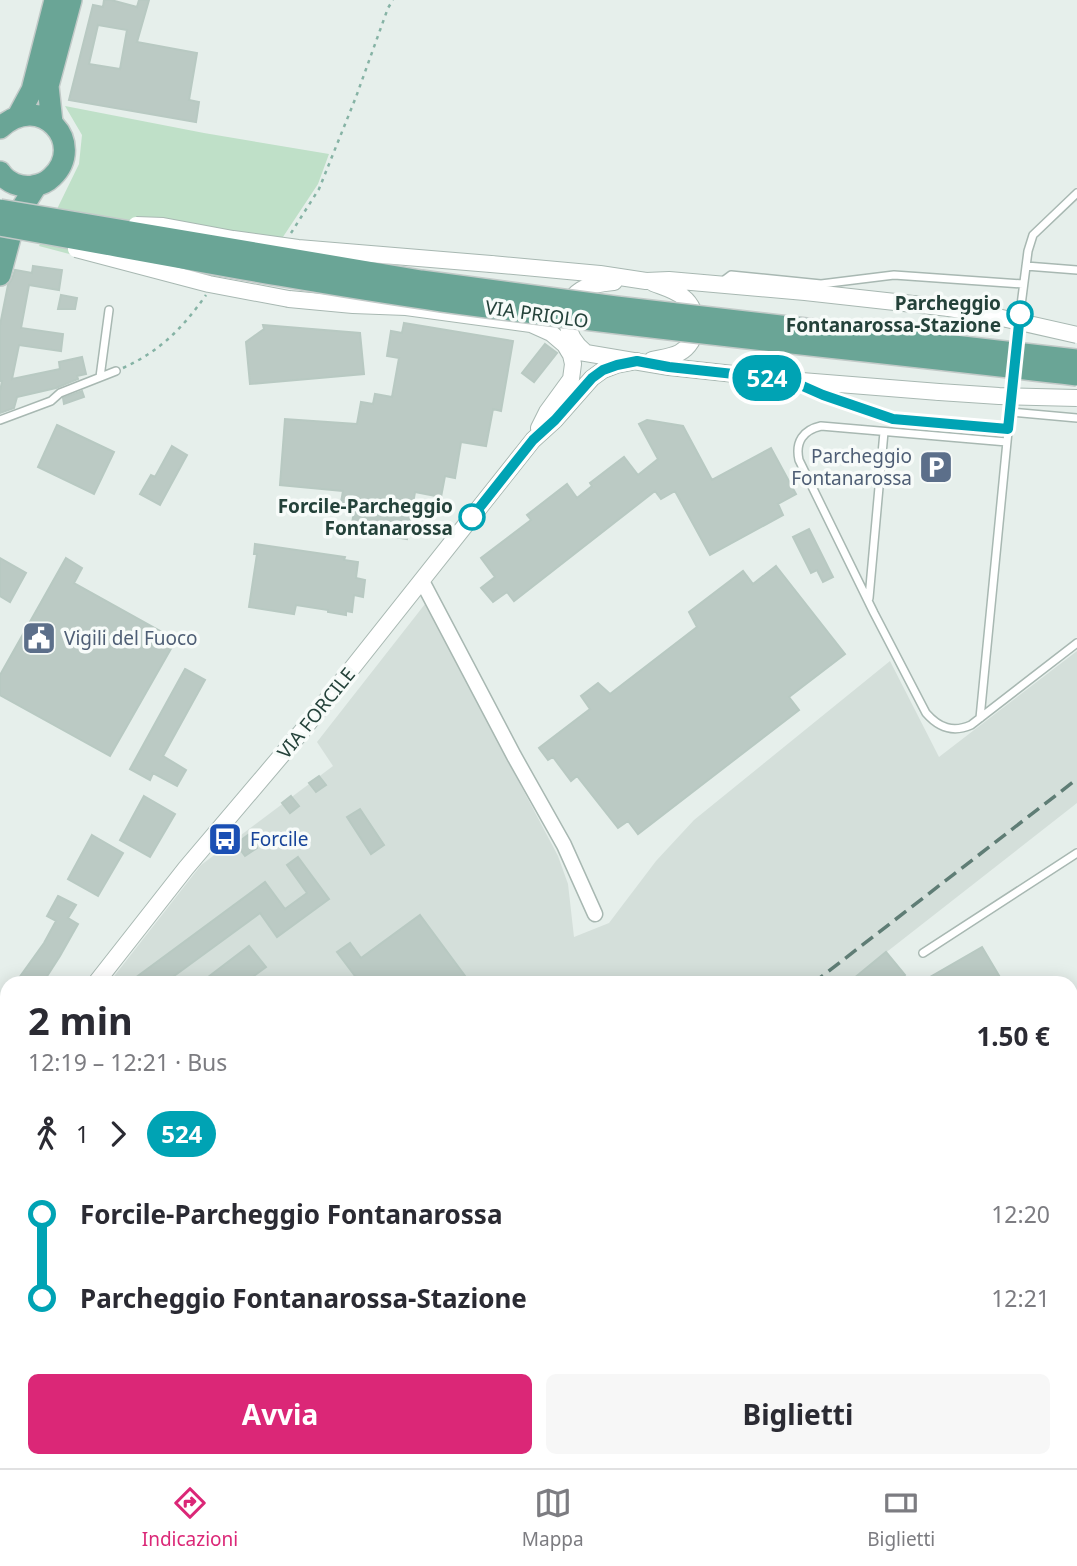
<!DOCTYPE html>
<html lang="it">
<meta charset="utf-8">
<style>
:root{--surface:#fff;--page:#f7f7f7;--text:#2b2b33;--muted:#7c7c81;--line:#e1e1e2;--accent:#db2777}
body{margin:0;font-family:"Noto Sans",sans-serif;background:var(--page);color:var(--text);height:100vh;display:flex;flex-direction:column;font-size:26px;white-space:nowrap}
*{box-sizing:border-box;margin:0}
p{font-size:23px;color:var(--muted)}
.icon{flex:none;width:38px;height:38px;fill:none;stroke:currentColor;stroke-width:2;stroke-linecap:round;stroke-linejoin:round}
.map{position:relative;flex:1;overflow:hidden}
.details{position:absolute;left:0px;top:976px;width:1078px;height:492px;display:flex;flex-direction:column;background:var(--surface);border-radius:21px 21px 0 0;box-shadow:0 4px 18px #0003}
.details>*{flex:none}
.badge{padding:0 14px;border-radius:23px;font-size:24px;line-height:46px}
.map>.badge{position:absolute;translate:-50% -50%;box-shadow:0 0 0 4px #fff}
.legs{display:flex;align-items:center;gap:10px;height:77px;padding:0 28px;font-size:23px}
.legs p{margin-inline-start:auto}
.overview{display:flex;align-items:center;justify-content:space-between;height:119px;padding:0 28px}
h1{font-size:38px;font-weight:700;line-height:52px}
.action{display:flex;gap:14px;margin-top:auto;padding:14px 28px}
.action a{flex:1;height:80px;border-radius:10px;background:var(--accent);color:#fff;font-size:28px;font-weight:700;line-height:80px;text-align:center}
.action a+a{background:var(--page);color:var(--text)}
ul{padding:0 28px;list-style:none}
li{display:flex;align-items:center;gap:24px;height:84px;font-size:26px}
li i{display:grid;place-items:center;width:10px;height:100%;margin:0 9px;background:currentColor}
li i::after{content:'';width:18px;height:18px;margin:-9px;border:5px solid;border-radius:50%;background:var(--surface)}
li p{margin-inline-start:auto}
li:first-child i{background:linear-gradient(#0000 50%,currentColor 0)}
li:last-child i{background:linear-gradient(currentColor 50%,#0000 0)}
.tab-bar{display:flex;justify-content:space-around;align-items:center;height:98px;border-top:2px solid var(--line);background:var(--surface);font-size:19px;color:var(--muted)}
.tab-bar a{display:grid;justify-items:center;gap:4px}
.tab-bar .selected{color:var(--accent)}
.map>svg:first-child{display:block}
.built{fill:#d4dfda}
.green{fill:#bfe0c8}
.building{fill:#bbcac4;stroke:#b8c9c2;stroke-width:2;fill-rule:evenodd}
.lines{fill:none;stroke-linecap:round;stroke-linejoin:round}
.service-casing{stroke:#a8b8b2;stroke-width:10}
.minor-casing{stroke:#a8b8b2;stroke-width:17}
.tertiary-casing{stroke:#a8b8b2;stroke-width:18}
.primary-casing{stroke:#c2cac8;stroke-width:24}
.path{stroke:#86b3a5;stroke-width:2.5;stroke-dasharray:3.5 5;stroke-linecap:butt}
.service{stroke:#fff;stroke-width:7}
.minor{stroke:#fff;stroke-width:14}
.tertiary{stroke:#fff;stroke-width:16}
.primary{stroke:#6aa596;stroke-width:21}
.rail{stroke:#5f7d75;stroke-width:3.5;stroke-dasharray:14 7;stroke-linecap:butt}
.tertiary-bridge-casing{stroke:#a8b8b2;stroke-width:18;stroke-linecap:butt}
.primary-bridge-casing{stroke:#c2cac8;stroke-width:24;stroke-linecap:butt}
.tertiary-bridge{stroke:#fff;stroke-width:16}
.primary-bridge{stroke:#6aa596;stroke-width:21}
.line-1-casing{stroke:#fff;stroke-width:16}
.line-1{stroke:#00a3b4;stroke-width:10}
.stop-1-dot{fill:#fff;stroke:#00a3b4;stroke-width:3.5}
.labels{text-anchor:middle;stroke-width:7;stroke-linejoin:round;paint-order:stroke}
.stop-label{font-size:19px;font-weight:bold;fill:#24423a;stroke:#f7fbf9;text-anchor:end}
.street-label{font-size:19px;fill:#24423a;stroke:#f7fbf9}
.service-label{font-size:19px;fill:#4e5e75;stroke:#f7fbf9;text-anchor:end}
.transit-label{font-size:19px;fill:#164399;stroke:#f7fbf9;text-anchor:start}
</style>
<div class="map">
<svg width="1077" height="1468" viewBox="0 0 1077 1468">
<rect width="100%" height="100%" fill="#e6efeb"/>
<path class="built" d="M425 604 558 856 568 884 574 937 609 923 656 861 694 820 890 661 939 757 1077 651V803L847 983 108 984 201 865 333 766 317 742Z
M1071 1276H1077V1331H1071Z
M211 1461H301L296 1468H207Z"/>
<path class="green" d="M65 106 204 133 329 154 318 184 275 249 198 288 39 246 79 164 82 135Z
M0 1136 7 1145V1433L0 1419Z
M1077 1221V1276H1071V1224Z
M19 1461H167L163 1468H22Z
M670 1461H743L747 1468H663Z
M765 1461H821L814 1468H768Z"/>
<path class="building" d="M104 0H111L137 7 139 0H149L137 42 197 53 189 100 199 102 196 122 69 100 93 5 103 7ZM98 25 127 30 120 69 89 64Z
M33 266 62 270 59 290 29 285 21 328 63 334 61 351 19 345 12 379 60 369 59 362 82 357 86 374 77 376 78 379 56 388 17 397 14 408 0 413V391L2 381H0V325L8 285 12 279 15 270 32 273Z
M61 295 77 298 75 309H58Z
M404 323 513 341 501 411 493 409 486 446 461 442 455 478 445 476 441 497 415 492 407 539 351 530 354 511 340 508 343 491 280 485 285 419 357 424 361 402 373 404 375 394 392 397 399 358 387 356 391 331 402 333Z
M263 325 360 333 364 374 250 384 246 342 264 329Z
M545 344 557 353 534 382 522 373Z
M82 391 84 397 64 404 63 398Z
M647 420 683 426 712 480 771 448 796 494 778 504 783 515 710 555 675 491 661 499 655 491 514 601 507 592 493 602 481 588 495 577 481 558 531 520 527 515 567 484 577 498 592 486 590 483 624 457 638 475 658 459 639 424Z
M57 425 114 452 94 494 38 467Z
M172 446 187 455 160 505 140 494 151 475 155 477Z
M809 529 833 577 823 582 817 570 811 573 793 537Z
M255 544 345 557 344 560 358 562 356 578 365 580 363 597 354 595 352 612 346 611V615L328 612V610L296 605 294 614 249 607 257 554H254Z
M0 558 26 573 10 602 0 596Z
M66 558 82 568 74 583 176 640 110 756 0 695V675Z
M776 566 845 654 789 697 799 710 638 834 628 821 618 828 577 776 571 781 553 757 548 760 539 748 590 709 581 696 598 683 610 694 697 627 689 612 743 571 753 584Z
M185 669 205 680 163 756 186 770 177 786 153 773 150 780 130 769Z
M319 776 326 785 316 792 309 783Z
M144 796 175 814 150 857 120 840Z
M291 796 299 806 290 813 282 803Z
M360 809 384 845 371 854 347 817Z
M92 835 123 853 98 896 68 879Z
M248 835 257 848 245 856 236 844Z
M298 857 329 899 277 937 260 913 163 984H127L265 882 285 909 307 893 287 865Z
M58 896 76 905 68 918 78 924 60 956 42 984H28L19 978 44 943 56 921 47 916Z
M420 915 471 984H361L337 952 350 943 361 958Z
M249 946 266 967 243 984H199Z
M982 947 1004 984H918L956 962Z
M886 952 905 975 897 984H847Z"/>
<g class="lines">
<g class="service-casing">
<path id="service" d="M1026 266 1077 270
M723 281 731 275 821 284 894 275 1023 284
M1015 352 1028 251 1033 235 1077 193
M100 377 109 310
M803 386 823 395 893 419 1008 429
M1010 412 1077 418
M0 420 51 401 60 393 116 371
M1007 442 821 426C803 430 795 442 799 460L874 613 926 713C939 728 953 733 971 725L1077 643
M869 598 884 432
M980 718 1014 370
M923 953 1077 853"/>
</g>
<g class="minor-casing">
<path id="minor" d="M422 581 514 756 564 845 595 914
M1071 1340H1077
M1071 1366H1077
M753 1461 757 1468
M939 1461V1468"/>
</g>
<g class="tertiary-casing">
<path id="tertiary" d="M491 264 600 274 646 281 669 280 805 292 949 308
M289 299 353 305 406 307 531 324 551 333 565 345 571 355 573 364 571 379 547 412 539 428
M568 350 669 367 789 380 939 392
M585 352C566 337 557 305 581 290 591 284 603 283 614 282
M652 360C660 358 671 357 679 353 700 342 701 311 683 297 675 290 663 287 653 283
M95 984 186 868 303 730 533 440 555 420 592 378 603 370 616 365 637 361
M0 1083 7 1085
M0 1109 7 1113
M199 1468 203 1461"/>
</g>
<g class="primary-casing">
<path id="primary" d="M18 116 32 90 55 0
M52 123 48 86 71 0
M0 128C41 90 87 144 52 177 47 182 40 185 33 186 21 188 7 183 0 172
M0 275 15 219 36 186
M1071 1166 1077 1164
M565 1468 573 1461"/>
</g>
<path class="path" d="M291 233 319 189 356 97 388 8 393 0
M123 368C160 351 182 329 206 295"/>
<use href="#service" class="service"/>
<use href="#minor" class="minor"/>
<use href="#tertiary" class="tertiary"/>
<use href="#primary" class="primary"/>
<path class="rail" d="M812 984 1077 779
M272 1468 277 1461"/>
<g class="tertiary-bridge-casing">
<path id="tertiary-bridge" d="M136 225 163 226 233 239 298 248 491 264
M76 249 209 284 289 299
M949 308 980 313 1077 335
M939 392 999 396 1077 398"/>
</g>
<g class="primary-bridge-casing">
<path id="primary-bridge" d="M0 210 421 281 616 307 1077 360
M0 225C147 251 294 280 442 301 653 330 865 350 1077 375"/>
</g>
<use href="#tertiary-bridge" class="tertiary-bridge"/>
<use href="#primary-bridge" class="primary-bridge"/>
</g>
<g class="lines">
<g class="line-1-casing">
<path id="line-1" d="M472 517 533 440 555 420 592 378 603 370 617 365 637 361 669 367 789 380 823 395 893 419 1008 429 1020 314"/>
</g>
<use href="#line-1" class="line-1"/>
</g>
<defs>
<g id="parking-square" transform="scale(1.75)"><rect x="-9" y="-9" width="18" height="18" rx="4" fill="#5c6f8a" stroke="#f7fbf9"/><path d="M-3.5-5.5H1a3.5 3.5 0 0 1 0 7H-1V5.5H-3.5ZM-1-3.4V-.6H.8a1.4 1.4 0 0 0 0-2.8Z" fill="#fff"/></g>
<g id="civic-square" transform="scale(1.75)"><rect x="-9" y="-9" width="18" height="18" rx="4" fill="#5c6f8a" stroke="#f7fbf9"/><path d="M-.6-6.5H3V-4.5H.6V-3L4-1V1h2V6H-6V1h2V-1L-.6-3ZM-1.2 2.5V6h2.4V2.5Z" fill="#fff"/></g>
<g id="bus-square" transform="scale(1.75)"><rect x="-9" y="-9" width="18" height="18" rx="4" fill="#1a4fb4" stroke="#f7fbf9"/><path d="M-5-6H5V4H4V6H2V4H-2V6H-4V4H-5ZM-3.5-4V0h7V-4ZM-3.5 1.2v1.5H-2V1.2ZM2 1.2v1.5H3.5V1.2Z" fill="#fff"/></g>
</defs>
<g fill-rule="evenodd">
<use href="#parking-square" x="936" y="467"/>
<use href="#civic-square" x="39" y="638"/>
<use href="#bus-square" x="225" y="839"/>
</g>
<g class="stop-1-dot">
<circle cx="1020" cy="314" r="12"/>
<circle cx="472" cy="517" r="12"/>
</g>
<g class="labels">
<g class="stop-label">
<text x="1001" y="310">Parcheggio<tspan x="1001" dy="22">Fontanarossa-Stazione</tspan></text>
<text x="453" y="513">Forcile-Parcheggio<tspan x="453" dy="22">Fontanarossa</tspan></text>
</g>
<g class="street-label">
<text transform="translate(537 314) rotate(8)" y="7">VIA PRIOLO</text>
<text transform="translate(316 713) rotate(-51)" y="7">VIA FORCILE</text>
</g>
<g class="service-label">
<text x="912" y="463">Parcheggio<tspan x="912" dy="22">Fontanarossa</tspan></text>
<text x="64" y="645" text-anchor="start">Vigili del Fuoco</text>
</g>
<g class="transit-label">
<text x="250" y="846">Forcile</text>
</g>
</g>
</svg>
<b class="badge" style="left:767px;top:378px;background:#00a3b4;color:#fff">524</b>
<section class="details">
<div class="overview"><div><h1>2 min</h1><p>12:19 – 12:21 · Bus</p></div><b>1.50 €</b></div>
<div class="legs"><svg class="icon" aria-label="walk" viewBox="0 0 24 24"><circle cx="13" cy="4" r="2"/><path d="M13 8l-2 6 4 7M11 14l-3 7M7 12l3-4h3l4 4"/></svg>1<svg class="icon" aria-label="forward" viewBox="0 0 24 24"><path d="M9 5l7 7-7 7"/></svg><b class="badge" style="background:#00a3b4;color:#fff">524</b></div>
<ul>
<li><i style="color:#00a3b4"></i><b>Forcile-Parcheggio Fontanarossa</b><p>12:20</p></li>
<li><i style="color:#00a3b4"></i><b>Parcheggio Fontanarossa-Stazione</b><p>12:21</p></li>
</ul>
<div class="action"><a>Avvia</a><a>Biglietti</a></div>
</section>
</div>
<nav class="tab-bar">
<a class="selected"><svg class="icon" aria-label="directions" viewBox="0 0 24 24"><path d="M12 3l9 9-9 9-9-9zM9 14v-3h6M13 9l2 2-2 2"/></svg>Indicazioni</a>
<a><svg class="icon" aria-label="map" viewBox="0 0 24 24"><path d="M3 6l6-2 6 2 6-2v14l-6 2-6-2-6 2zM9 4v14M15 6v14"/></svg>Mappa</a>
<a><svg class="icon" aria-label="tickets" viewBox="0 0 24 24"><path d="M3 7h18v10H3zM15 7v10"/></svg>Biglietti</a>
</nav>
